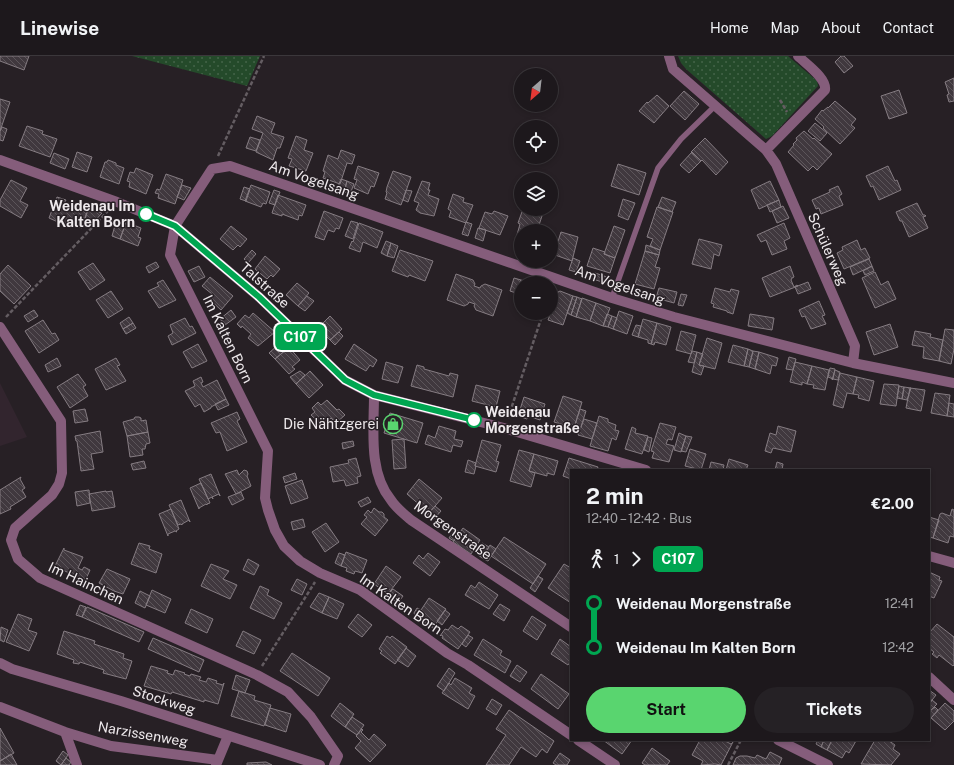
<!DOCTYPE html>
<meta charset="utf-8">
<style>
:root{--surface:#1d181c;--page:#252125;--text:#f1f3f6;--muted:#a0a0a3;--line:#3b373b;--accent:#59d56f}
body{margin:0;font-family:"Public Sans",sans-serif;background:var(--page);color:var(--text);height:100vh;display:flex;flex-direction:column;font-size:15px;white-space:nowrap}
*{box-sizing:border-box;margin:0}
p{font-size:13px;color:var(--muted)}
.icon{flex:none;width:22px;height:22px;fill:none;stroke:currentColor;stroke-width:2;stroke-linecap:round;stroke-linejoin:round}
.map{position:relative;flex:1;overflow:hidden}
.sheet{position:absolute;left:570px;top:413px;width:360px;height:272px;display:flex;flex-direction:column;background:var(--surface);border-radius:0px;box-shadow:0 2px 6px #0003,0 0 0 1px var(--line)}
.sheet>*{flex:none}
.badge{padding:0 8px;border-radius:6px;font-size:14px;line-height:26px}
.needle{width:26px;rotate:208deg}
.controls{position:absolute;left:514px;top:12px;display:grid;gap:8px}
.controls a{display:grid;place-items:center;width:44px;height:44px;border-radius:50%;background:var(--surface);box-shadow:0 2px 6px #0003,0 0 0 1px var(--line);font-size:20px}
.map>.badge{position:absolute;translate:-50% -50%;box-shadow:0 0 0 2px #fff}
.legs{display:flex;align-items:center;gap:6px;height:44px;padding:0 16px;font-size:13px}
.legs p{margin-inline-start:auto}
.head{display:flex;align-items:center;justify-content:space-between;height:68px;padding:0 16px}
h1{font-size:22px;font-weight:700;line-height:30px}
.action{display:flex;gap:8px;margin-top:auto;padding:8px 16px}
.action a{flex:1;height:46px;border-radius:24px;background:var(--accent);color:#111;font-size:16px;font-weight:700;line-height:46px;text-align:center}
.action a+a{background:var(--page);color:var(--text)}
ul{padding:0 16px;list-style:none}
li{display:flex;align-items:center;gap:14px;height:44px;font-size:15px}
li i{display:grid;place-items:center;width:6px;height:100%;margin:0 5px;background:currentColor}
li i::after{content:'';width:10px;height:10px;margin:-5px;border:3px solid;border-radius:50%;background:var(--surface)}
li p{margin-inline-start:auto}
li:first-child i{background:linear-gradient(#0000 50%,currentColor 0)}
li:last-child i{background:linear-gradient(currentColor 50%,#0000 0)}
header{display:flex;align-items:center;gap:24px;box-sizing:border-box;height:56px;padding:0 20px;background:var(--surface);border-bottom:1px solid var(--line)}
header strong{font-size:19px}
nav{display:flex;gap:22px;margin-inline-start:auto;font-size:14px}
.map>svg:first-child{display:block}
.built{fill:#32252e}
.grass{fill:url(#grass-dots)}
.building{fill:url(#building-back-hatch);stroke:#857c82}
.lines{fill:none;stroke-linecap:round;stroke-linejoin:round}
.path{stroke:#645d62;stroke-width:2.5;stroke-dasharray:4 2;stroke-linecap:butt}
.service{stroke:#855d7b;stroke-width:5.5}
.minor{stroke:#855d7b;stroke-width:10}
.tertiary{stroke:#855d7b;stroke-width:10}
.line-1-casing{stroke:#fff;stroke-width:9}
.line-1{stroke:#00a651;stroke-width:6}
.stop-1-dot{fill:#fff;stroke:#00a651;stroke-width:2}
.labels{text-anchor:middle;stroke-width:3;stroke-linejoin:round;paint-order:stroke}
.street-label{font-size:14px;fill:#eee9ec;stroke:#272025}
.stop-label{font-size:14px;font-weight:bold;fill:#eee9ec;stroke:#272025;text-anchor:end}
.poi-label{font-size:14px;fill:#eee9ec;stroke:#272025;text-anchor:end}
</style>
<header>
<strong>Linewise</strong>
<nav><a>Home</a><a>Map</a><a>About</a><a>Contact</a></nav>
</header>
<div class="map">
<svg width="954" height="709" viewBox="0 0 954 709">
<defs>
<pattern id="grass-dots" width="8" height="8" patternUnits="userSpaceOnUse"><rect width="8" height="8" fill="#244a2a"/><path d="M2 2h.1M6 6h.1" fill="none" stroke="#446449" stroke-width="1.8" stroke-linecap="round"/></pattern>
<pattern id="building-back-hatch" width="6" height="6" patternUnits="userSpaceOnUse"><rect width="6" height="6" fill="#40383e"/><path d="M-1 5l2 2M0 0l6 6M5-1l2 2" fill="none" stroke="#5c555a"/></pattern>
</defs>
<rect width="100%" height="100%" fill="#272025"/>
<path class="built" d="M0 327 27 381 0 390Z"/>
<path class="grass" d="M132 0H260L247 30Z
M678 0H788L817 25 818 30 772 80 766 83 686 13 681 7Z"/>
<path class="building" d="M0 0H29L24 14 0 5Z
M841 0H844L853 10 844 17 835 6Z
M954 22V45L949 46 947 39 949 38 945 26Z
M899 34 907 57 889 63 881 40Z
M684 35 699 48 685 64 670 50Z
M657 39 669 50 654 67 639 55 647 46 648 47Z
M0 43 10 46 0 75Z
M835 45 856 63 851 69 855 72 840 88 823 72 824 71 815 63 822 54 823 55 828 51V52Z
M257 60 275 67 271 77 284 81 280 92H277L273 104 256 96 263 77 252 73Z
M815 67 827 77 820 85 808 75Z
M27 70 43 75 42 78 57 83 50 101 19 90Z
M2 71 7 73 3 85 0 84V75Z
M804 75 813 83 814 82 832 98 817 114 813 110 808 115 788 96 794 89 793 88 797 84 796 82Z
M296 80 307 84 304 94 313 97 306 115 289 110 292 103 288 102Z
M250 81 260 84 256 95 246 92Z
M705 82 728 106 716 119 702 104 701 105 691 96Z
M341 94 355 99 352 108 347 107 340 128 323 122 325 116 323 115 328 99 338 103Z
M77 96 92 101 87 116 72 111Z
M692 96 701 105 689 117 680 109Z
M54 97 69 103 65 113 50 107Z
M108 104 116 107V109L124 112 119 128 100 121 105 106H107Z
M618 108 646 117 639 139 611 130Z
M358 110 379 117 374 131 371 130 368 138 354 132 357 124 354 123Z
M888 110 895 125 897 124 901 134 879 144 873 130 871 131 866 120Z
M136 112 153 119 146 138 129 131 130 126 127 125 130 116 134 117Z
M393 115 411 121 401 149 385 143 387 137 386 136 387 131Z
M166 118 183 124 175 148 158 142 159 138 155 137 157 133 160 134Z
M341 123 347 125 344 136 337 133Z
M11 124 27 132 20 145 28 149 21 162 0 150V144Z
M347 125 354 128 350 138 344 136Z
M422 125 430 127 428 134H430L428 139 439 143 434 160 420 157 416 154 419 147 414 145Z
M770 125 779 144 759 153 751 134Z
M182 129 191 132 184 144 177 141Z
M251 129 270 136 266 148 263 147 261 151 245 145Z
M838 130 842 138 839 140 843 149 821 158 819 152 816 153 812 144 830 136 829 134Z
M244 131 250 133 246 145 240 143Z
M274 134 280 136 275 149 269 147Z
M406 134 412 135 408 146 403 144Z
M453 138 464 142 463 146 473 149 466 167 449 161 451 155 448 153Z
M278 139 306 149 302 160 299 159 298 164 282 158V160L272 157Z
M57 141 66 144 65 146 88 154 82 172 59 164 58 166 49 162Z
M662 141 676 146 672 156 658 151Z
M623 143 635 147 628 164 618 160Z
M779 144 781 151 770 156 767 149Z
M917 147 923 159H925L926 160 923 161 928 172 909 181 902 165H900L896 156Z
M783 150 789 162 777 167 772 155Z
M657 151 673 156 660 194 650 190 653 183 647 181Z
M88 152 102 157 92 168 84 165Z
M523 153 542 160 537 175H521V188H518L515 186 520 168 518 167Z
M324 155 343 162 339 173 336 172 334 176 328 174 324 184 315 181Z
M494 155 508 160 500 179 479 172 485 156 492 158Z
M351 165 358 167 353 183 345 180Z
M116 166 125 170 120 183 112 180Z
M126 166 141 172 138 181 141 182 138 190 120 183Z
M466 166 472 168 468 180 462 178Z
M359 167 383 176 377 192 363 186 360 196 349 192 352 185 353 186Z
M784 167 790 182 784 185 787 193 772 199 766 184 761 186 757 179Z
M231 170 247 183 240 191 238 189 233 194 220 183Z
M614 170 625 174 615 202 604 198Z
M478 172 486 174 483 185 475 182Z
M561 176 578 181 572 205 555 199 558 192H556Z
M699 183 722 189 719 200 714 198 711 213 692 208Z
M857 184 861 194 865 192 870 202 844 213 837 197 843 194 842 191Z
M386 185 391 187 387 200 381 197Z
M391 187 398 190 394 202 387 200Z
M646 189 660 194 659 199 645 195Z
M593 192 605 196 604 198 615 202 610 217 587 210Z
M252 194 256 198 248 207 244 203Z
M400 194 433 205 425 225 409 219 408 221 392 215Z
M645 195 659 199 655 211 660 212 654 233 635 228Z
M265 200 280 213 273 221 271 219 267 223 255 213Z
M573 202 580 205 576 216 569 214Z
M869 203 872 210 853 219 850 211Z
M156 206 159 211 149 217 146 211Z
M93 207 105 224 90 234 78 216Z
M8 209 31 230 14 248 0 235V218Z
M199 210 205 221 194 226 188 215Z
M790 210 794 221 792 222 791 224 794 231 797 229 798 230 770 241 762 222Z
M872 210 874 215 865 219 863 215Z
M875 216 881 229 888 225 896 243 875 252 862 222Z
M595 217 607 221 605 227 593 223Z
M456 218 473 224 475 228 474 230 480 232 481 230 485 228 502 234 493 260 476 254 474 250 475 248 469 246 468 248 464 250 447 244Z
M210 221 233 240 221 254 208 242 212 238 202 230Z
M514 222 521 224 516 237 510 235Z
M163 224 176 244 159 252 148 235 159 230 157 227Z
M521 224 531 227H521V242L515 241Z
M808 226 811 233 798 238 795 231Z
M297 227 309 237 298 250 286 239Z
M659 232 677 236 674 247 656 242Z
M715 232 730 236 731 233 739 235 733 258 727 256V255L713 251 714 248 711 247Z
M111 235 123 253 108 262 96 244Z
M560 235 573 240 563 269 548 264 558 236Z
M681 238 687 239 683 250 678 249Z
M307 240 314 245 305 255 298 250Z
M573 240 577 241 571 259 567 257Z
M577 241 582 243 576 261 571 259Z
M582 242 596 247 590 265 576 261Z
M819 245 825 259 822 260 826 268 811 273 805 260 802 261 799 254Z
M596 247 610 252 603 270 590 265Z
M34 254 38 260 28 266 24 260Z
M231 254 236 261 225 269 220 263Z
M619 255 633 260 627 278 613 273Z
M253 257 275 276 258 290 248 282 251 278 242 270 241 272 237 268 245 259 249 262Z
M607 258 612 260 608 271 603 270Z
M750 258 774 262 772 274 748 270Z
M330 260 342 273 330 284 318 272Z
M612 260 617 262 613 273 608 271Z
M129 261 133 267 123 273 120 267Z
M185 262 190 271 192 270 196 277 172 289 168 280 173 277 170 269Z
M643 263 657 267 651 288 648 287V284L638 281Z
M43 264 52 278 55 277 59 284 39 297 25 275Z
M133 267 136 272 126 278 123 273Z
M657 267 671 271 666 289 655 286 654 289 651 288Z
M890 268 898 291 874 299 866 276Z
M636 269 641 270 638 281 632 279Z
M945 273 954 274V293L951 308 939 305Z
M681 275 696 279 691 298 676 294Z
M915 275 931 278 930 281 943 284 939 305 923 302 924 291 912 289Z
M339 276 343 280 335 289 330 284Z
M707 282 722 287 715 313 699 309Z
M198 288 207 305 192 312 183 296Z
M279 288 286 294 275 303 269 297Z
M354 288 377 304 373 311 370 309 366 315 345 303Z
M733 289 748 293 744 310 728 306Z
M289 291 300 304 292 311 295 313 289 318 275 303Z
M748 293 753 295 749 311 744 310Z
M692 295 697 296 694 307 688 306Z
M753 295 759 296 755 313 749 311Z
M697 296 703 298 699 309 704 310 701 319 692 316Z
M759 296 778 302 776 310 772 309 770 318 755 313Z
M789 301 796 303 793 314 786 313Z
M57 302 61 310 48 316 45 309Z
M116 302 120 309 117 310 126 325 106 334 95 313Z
M386 306 403 311 398 327 382 323Z
M795 306 812 310 807 328 802 326V329L790 326Z
M417 309 424 311V313L449 320 450 317 458 319 453 341 411 330Z
M812 310 829 314 825 334 813 332 814 329 807 328Z
M830 312 835 313 833 323 828 321Z
M835 314 840 316 838 324 833 323 832 324Z
M300 315 305 319 296 328 290 321Z
M310 315 323 329 309 342 296 328Z
M840 317 857 321 853 338 847 337 843 352 833 349Z
M78 318 86 329 83 331 88 340 70 352 57 331Z
M201 321 203 326 201 327 203 331 217 324 226 343 211 351V352L204 356 200 348 195 351 185 335 195 330 193 325Z
M857 321 874 325 869 345 858 342 859 339 853 338Z
M884 328 899 329 896 350 880 348Z
M476 329 500 335 496 351 472 345Z
M899 330 904 331 902 343 897 342Z
M904 331 911 332 907 344 902 343Z
M910 332 925 334 921 355 906 352Z
M935 337 950 339 947 360 931 357Z
M563 340 582 346 574 372 554 366Z
M524 341 545 348 540 364 528 360 527 363 518 360Z
M226 343 229 349 218 354 215 348Z
M327 344 337 354 339 353 345 359 336 367 331 362 322 369 311 359 315 356 312 352 318 346 321 349Z
M949 347 954 348V361L947 360Z
M85 353 88 365 75 367 73 355Z
M580 353 586 355 580 374 574 372Z
M237 356 240 363 237 365 247 386 227 395 220 376 216 377 211 367Z
M390 357 423 367 417 387 384 377Z
M599 360 608 363V366L616 369 615 374 619 375 616 384 612 382 608 395 590 390Z
M135 361H139L141 362V365L146 364 148 376 127 380 123 366 134 363Z
M584 363 597 367 592 383 578 379Z
M660 367 676 371 672 384 668 383 666 388 674 390 669 406 652 402 654 396 651 395Z
M439 370 456 375 454 383 463 385 461 391 453 389 451 396 425 388 428 379 435 382Z
M778 370 796 375 791 396 773 392 771 397 765 395 770 377 776 379Z
M632 371 636 373 635 377 648 380 642 398 625 393Z
M100 375 103 396 91 398 94 413 81 415 77 385H76L75 380Z
M148 376 150 387 146 388 145 393H142L143 399 130 401 127 380Z
M679 377 686 380 681 396 674 394Z
M686 380 692 381 686 396 681 395Z
M648 381 652 382 649 396 644 394Z
M404 383 406 412 394 413 392 384Z
M482 384 501 389 496 405 499 406 496 416 475 410Z
M353 385 354 390 343 393 342 387Z
M690 393 706 398 701 414 685 410Z
M519 394 534 398 529 415 535 417 531 431 510 425Z
M534 398 558 405 554 419 547 417V420L529 415Z
M356 402 361 420 357 421 358 427 346 430 344 424 333 426 330 411 349 407 348 404Z
M569 402 598 411 597 414H571V423L563 420Z
M729 403 748 409 746 414H726Z
M468 404 476 407 475 410H476L474 418 465 416Z
M144 405 146 412 133 414 131 408Z
M711 406 724 409 723 414H709Z
M777 406 783 408 782 414H775Z
M237 414 239 419 244 414 247 415 248 418 247 420 251 430 236 438 225 418Z
M295 417 297 423 285 427 283 421Z
M211 418 220 440 219 438 212 441 213 443 212 441 208 443 199 423Z
M21 421 20 423 25 432 22 434 26 441 10 451 11 453 0 458V434Z
M419 423 442 442 429 457 407 438Z
M302 424 308 442 291 448 285 430Z
M201 427 210 447 207 448V449L206 448 199 452V453L190 432Z
M89 434 90 447 77 450 75 436Z
M106 435V436L112 435 115 451 92 455 89 438Z
M241 436 244 443 232 449 228 441Z
M368 441 371 446 361 451 358 446Z
M181 444 190 466 189 464 182 468V469L181 468 178 469 169 449Z
M435 450 441 455 433 464 427 459Z
M374 452 379 456H382L384 458V461L388 464 375 480 361 468 367 461 364 459 368 454 371 457Z
M171 453 179 473 176 475 177 476 175 475 168 478V480L159 458Z
M952 453 954 454V481L950 480 948 487 933 482 940 458 942 457 950 460Z
M929 461 939 464 933 482 929 481Z
M303 463 305 471 293 474 291 466Z
M326 467 339 486 325 496 312 476Z
M463 472 480 484 471 498 453 486Z
M455 473 460 476 454 485 449 482Z
M504 481 546 508 533 528 491 500Z
M139 487 150 490 149 493 162 498 156 517 131 508Z
M482 487 489 491 482 502 476 497Z
M490 489 496 493 488 505 482 502Z
M64 492V494L83 501 78 512 82 514 84 511 90 514 85 525 55 510Z
M346 496 367 504 362 517 355 515 354 518 346 515 347 512 341 510Z
M339 497 345 499 341 510 335 507Z
M428 497 440 506 430 520 413 507 419 499 423 503Z
M248 503 259 509 254 519 243 514Z
M211 508 229 515 223 523 237 529 230 543 201 530Z
M564 508 571 512V547L548 532Z
M386 510 401 521 388 538 374 528Z
M107 513 130 523 123 538 114 535 99 527Z
M929 516 940 521 939 524 942 525 934 542 929 540Z
M538 520 543 523 535 536 530 532Z
M297 523 307 528 302 539 291 534Z
M479 526 498 539 489 553 465 539 471 529 475 532Z
M260 530 269 534 267 539 282 547 274 563 250 552Z
M393 533 403 540 398 547 387 539Z
M152 534 171 543 165 557 146 549Z
M140 535 150 540 145 552 135 547Z
M319 537 329 541 322 557 310 551Z
M329 541 344 548 337 563 322 557Z
M429 542 446 553 433 572 416 561 414 557 417 552 421 554Z
M500 548 510 554 504 565 493 558Z
M80 549 86 551 82 561 76 559Z
M87 551 144 576 139 586 82 561Z
M191 553 213 563 207 577 185 567Z
M445 554 450 558 442 569 437 565Z
M18 558 32 563 28 574 37 577 29 595 6 586Z
M358 558 372 569 362 581 348 571Z
M532 560 546 569 537 584 523 575Z
M937 568 954 581V609L953 610 939 599 937 602 932 598 934 596 929 592V577Z
M452 569 458 573 461 570 470 576 458 593 442 582 443 580 441 579 440 580 445 573 448 574Z
M1 571 8 574 4 586 0 584Z
M64 575 95 585 94 588 124 598 123 602 132 605 126 623 103 617 104 614 80 606 79 608 73 607 74 604 57 598Z
M243 575 261 584 254 598 236 590Z
M468 579 473 582 466 591 462 588Z
M387 580 390 582 392 580 407 591 395 608 380 597 382 595 379 593Z
M153 582 204 604 199 616 148 593Z
M483 583 502 595 500 599 511 605 505 617 474 599Z
M560 583 571 591V605L568 609 551 598Z
M406 592 416 600 408 611 397 604Z
M292 597 330 622 318 640 280 615Z
M517 609 527 616 520 626 510 620Z
M151 610 168 615 167 617 173 619 175 614 185 617 184 618 190 620 191 618 201 621 199 624 206 626 208 622 217 625 216 627 223 629 224 627 218 648 204 644V646L172 636 171 638 144 630Z
M449 612 455 617 444 635 437 630Z
M541 618 569 638 558 653 531 633Z
M236 619 250 624 245 637 232 633Z
M455 622 472 632 469 637 475 640 468 653 442 637 449 627 451 629Z
M929 634 936 639 929 648Z
M239 635 255 640 254 644 271 649 264 670 231 660Z
M492 643 502 649 496 659 486 653Z
M932 644 937 648 929 656V648Z
M340 647 354 658 345 671 331 660Z
M945 647 954 655V665L945 674 931 662Z
M935 651 938 654 931 662 929 659V656Z
M270 652 291 658 286 676 265 669Z
M509 654 554 685 547 697 542 693 536 701 521 691 509 709H486L506 679 496 673Z
M352 661 364 669 357 679 345 671Z
M0 672 14 697 0 705Z
M362 673 363 674 361 676 369 684 374 678 386 689 370 706 355 692 361 685 356 680Z
M603 684H632L622 698Z
M700 684H723L731 688 733 686 721 709 715 708 701 709 703 705 692 699Z
M818 684H824L821 691 816 688Z
M824 684H832L827 694 821 691Z
M832 684H854L856 685 849 697 846 695 842 702 827 694Z
M875 684H883L884 685 888 684 895 689 893 693 900 698 891 709 861 708Z
M652 692 670 705 667 709H645L642 707Z
M63 695 68 699 61 709 56 705Z
M770 696 782 702 779 709H733L736 702 740 700H747L755 702 757 699 766 703Z
M560 697 570 704 567 709H556L553 707Z
M11 698 17 709H0V705Z
M66 702 71 706 69 709H61Z
M266 706 272 709H247V707Z"/>
<g class="lines">
<path class="path" d="M780 44 787 56
M218 100 264 0
M6 261 108 155
M508 362 543 257
M262 610 315 526
M728 709 741 684"/>
<path class="service" d="M612 242 658 112 681 83 715 50"/>
<path class="minor" d="M669 0 673 13 766 94 776 108 855 290 853 307
M766 94 825 34C827 22 806 8 798 0
M0 104 117 146 175 170 259 241 345 324 374 339 504 372 646 414
M0 271 61 365 62 417 59 428 52 439 15 472 11 484 18 503 40 522 257 619 288 636 311 661 338 700 334 709
M374 339C374 373 368 416 391 444 396 452 404 458 411 464L571 571
M929 500 954 507
M929 621 954 644
M0 651 65 676 111 690 218 704
M65 676 77 709
M571 679 468 609 447 597 360 534 320 517 300 505 284 490 275 474 268 454 265 442 268 395 170 199 175 170 212 113 230 110 612 242 674 261 853 307 954 327
M578 684 615 709
M778 684 828 709
M216 709 228 680"/>
<path class="tertiary" d="M0 607 12 613 121 645 320 709"/>
</g>
<g class="lines">
<g class="line-1-casing">
<path id="line-1" d="M146 158 175 170 259 241 345 324 374 339 474 364"/>
</g>
<use href="#line-1" class="line-1"/>
</g>
<defs>
<g id="shop-ring" transform="scale(1)"><circle r="9.5" fill="#272025" stroke="#59d56f" stroke-width="1.5"/><path d="M-5-2.5h2.3a2.7 3.5 0 0 1 5.4 0H5L5.5 6h-11ZM-1.5-2.5h3a1.5 2.3 0 0 0-3 0Z" fill="#59d56f"/></g>
</defs>
<g fill-rule="evenodd">
<use href="#shop-ring" x="393" y="368"/>
</g>
<g class="stop-1-dot">
<circle cx="146" cy="158" r="7"/>
<circle cx="474" cy="364" r="7"/>
</g>
<g class="labels">
<g class="street-label">
<text transform="translate(314 124) rotate(19)" y="5">Am Vogelsang</text>
<text transform="translate(828 193) rotate(66)" y="5">Schülerweg</text>
<text transform="translate(265 229) rotate(42)" y="5">Talstraße</text>
<text transform="translate(620 229) rotate(19)" y="5">Am Vogelsang</text>
<text transform="translate(228 283) rotate(64)" y="5">Im Kalten Born</text>
<text transform="translate(453 474) rotate(35)" y="5">Morgenstraße</text>
<text transform="translate(86 527) rotate(25)" y="5">Im Hainchen</text>
<text transform="translate(401 548) rotate(34)" y="5">Im Kalten Born</text>
<text transform="translate(164 644) rotate(18)" y="5">Stockweg</text>
<text transform="translate(143 678) rotate(10)" y="5">Narzissenweg</text>
</g>
<g class="stop-label">
<text x="135" y="155">Weidenau Im<tspan x="135" dy="16">Kalten Born</tspan></text>
<text x="485" y="361" text-anchor="start">Weidenau<tspan x="485" dy="16">Morgenstraße</tspan></text>
</g>
<g class="poi-label">
<text x="379" y="373">Die Nähtzgerei</text>
</g>
</g>
</svg>
<div class="controls">
<a><svg class="needle" viewBox="-14 -14 28 28"><path d="M0-13l5 13h-10z" fill="#e53935"/><path d="M0 13l5-13h-10z" fill="#a0a0a3"/></svg></a>
<a><svg class="icon" aria-label="locate" viewBox="0 0 24 24"><circle cx="12" cy="12" r="6"/><path d="M12 2v4M12 18v4M2 12h4M18 12h4"/></svg></a>
<a><svg class="icon" aria-label="layers" viewBox="0 0 24 24"><path d="M12 4l9 5-9 5-9-5zM3 14l9 5 9-5"/></svg></a>
<a>+</a>
<a>−</a>
</div>
<b class="badge" style="left:300px;top:281px;background:#00a651;color:#fff">C107</b>
<section class="sheet">
<div class="head"><div><h1>2 min</h1><p>12:40 – 12:42 · Bus</p></div><b>€2.00</b></div>
<div class="legs"><svg class="icon" aria-label="walk" viewBox="0 0 24 24"><circle cx="13" cy="4" r="2"/><path d="M13 8l-2 6 4 7M11 14l-3 7M7 12l3-4h3l4 4"/></svg>1<svg class="icon" aria-label="forward" viewBox="0 0 24 24"><path d="M9 5l7 7-7 7"/></svg><b class="badge" style="background:#00a651;color:#fff">C107</b></div>
<ul>
<li><i style="color:#00a651"></i><b>Weidenau Morgenstraße</b><p>12:41</p></li>
<li><i style="color:#00a651"></i><b>Weidenau Im Kalten Born</b><p>12:42</p></li>
</ul>
<div class="action"><a>Start</a><a>Tickets</a></div>
</section>
</div>
